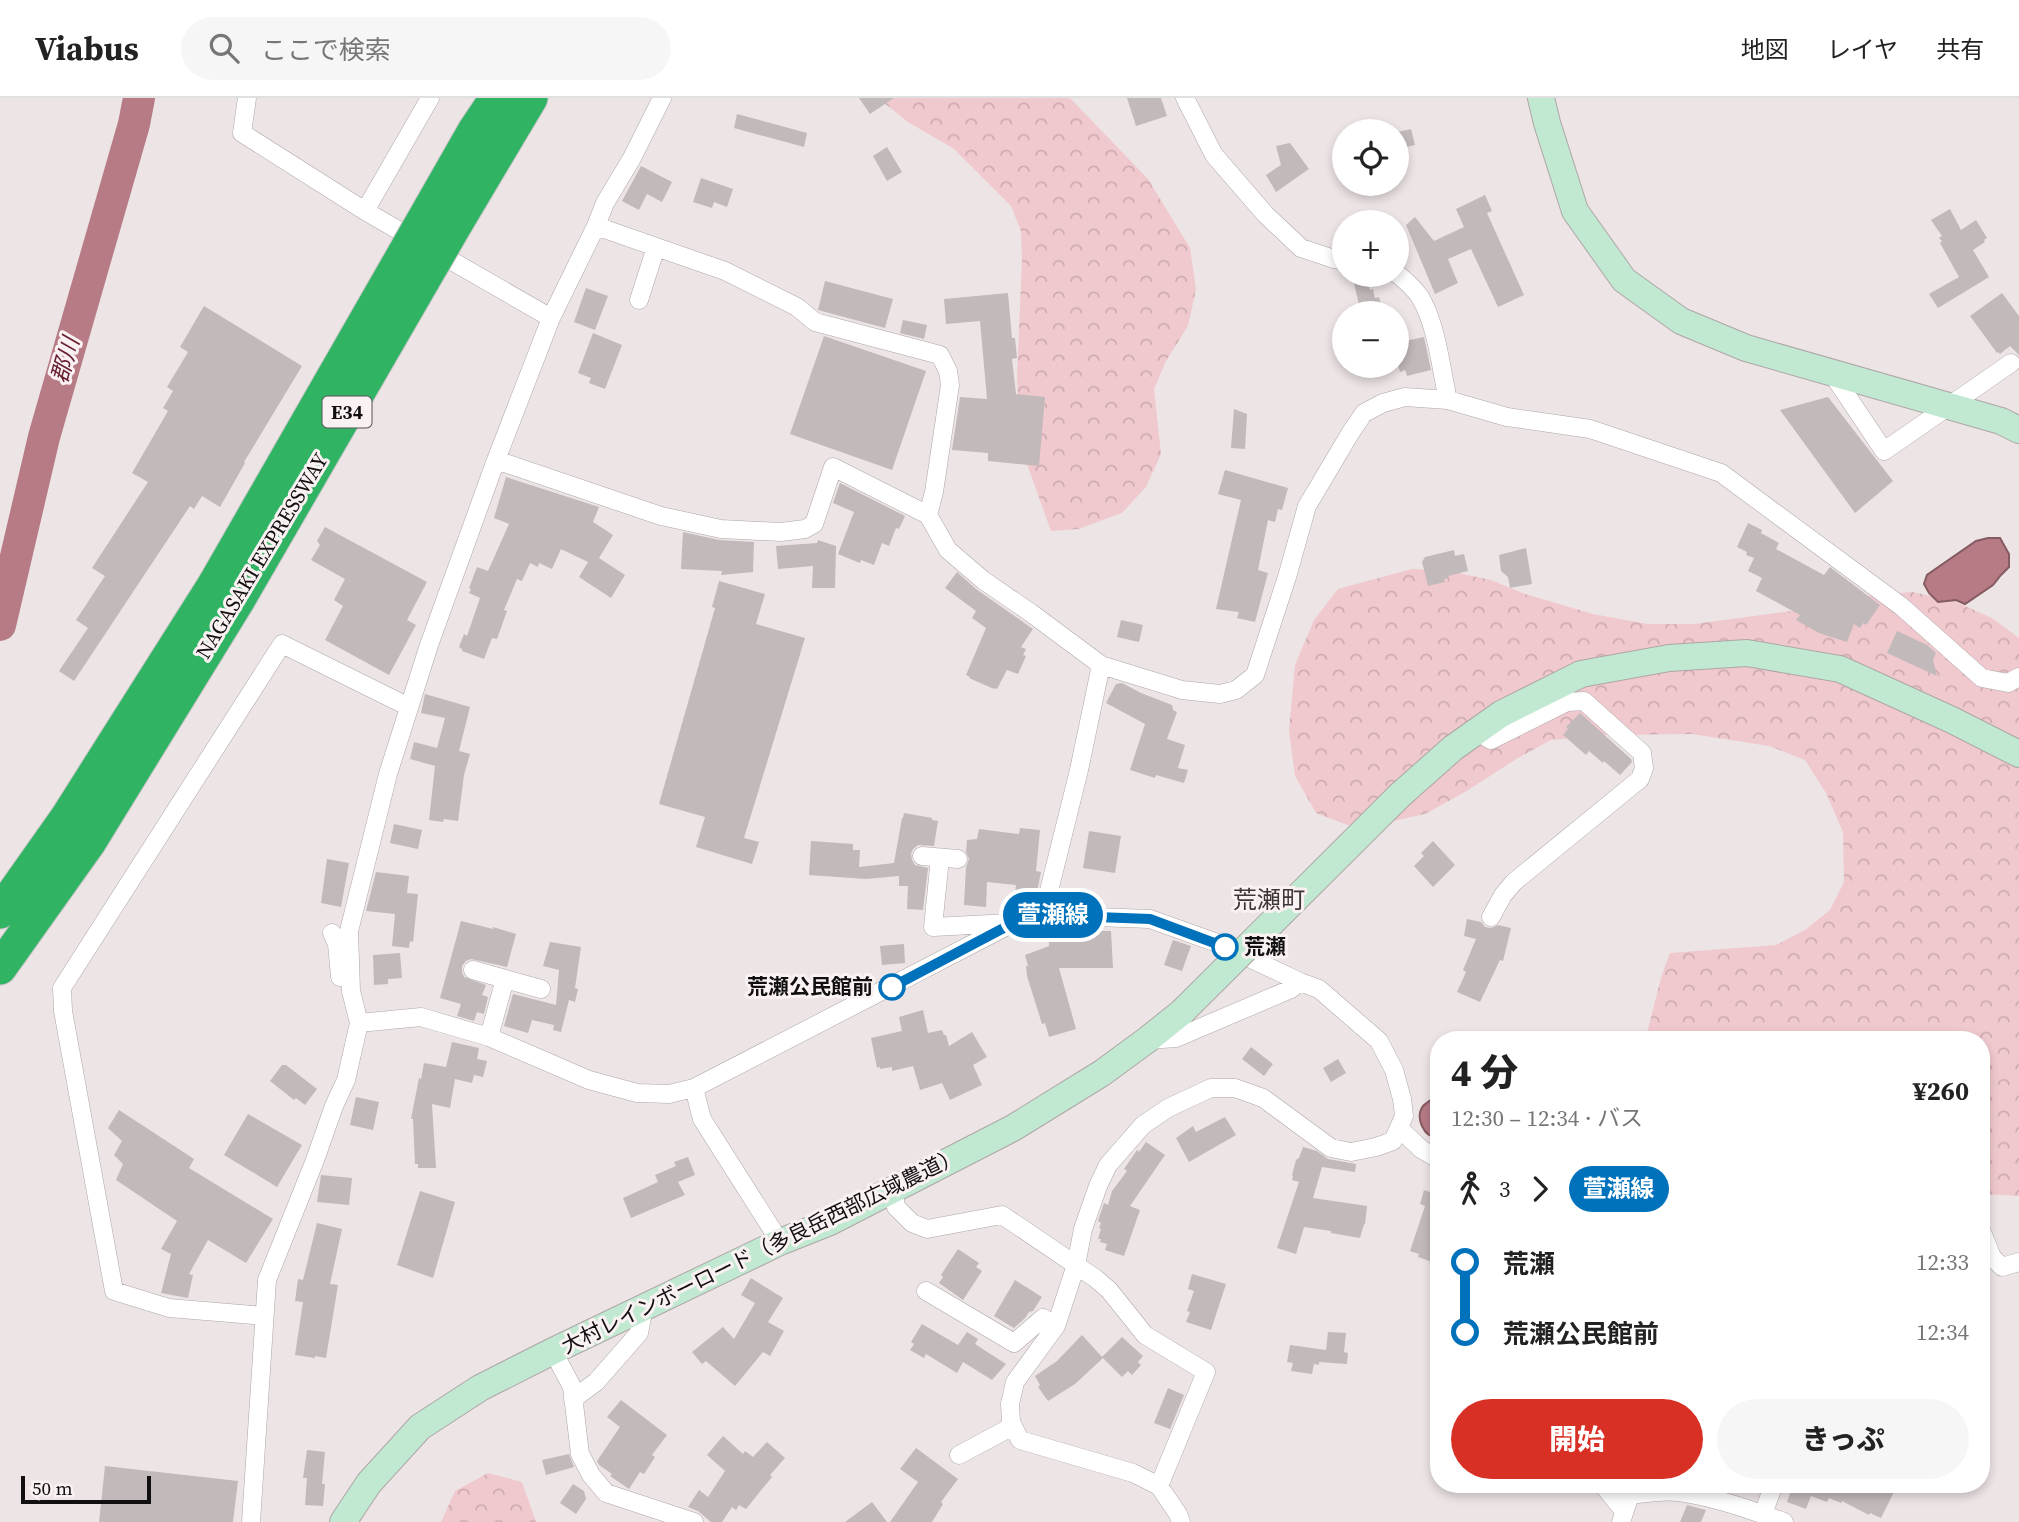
<!DOCTYPE html>
<html lang="ja">
<meta charset="utf-8">
<style>
:root{--surface:#fff;--page:#f6f6f6;--text:#222;--muted:#767676;--line:#e0e0e0;--accent:#d93025}
body{margin:0;font-family:"Source Serif 4","Noto Sans JP",serif;background:var(--page);color:var(--text);height:100vh;display:flex;flex-direction:column;font-size:26px;white-space:nowrap}
*{box-sizing:border-box;margin:0}
p{font-size:23px;color:var(--muted)}
.icon{flex:none;width:38px;height:38px;fill:none;stroke:currentColor;stroke-width:2;stroke-linecap:round;stroke-linejoin:round}
.map{position:relative;flex:1;overflow:hidden}
.panel{position:absolute;left:1430px;top:933px;width:560px;height:462px;display:flex;flex-direction:column;background:var(--surface);border-radius:28px;box-shadow:0 4px 10px #0003}
.panel>*{flex:none}
.badge{padding:0 14px;border-radius:23px;font-size:24px;line-height:46px}
.tools{position:absolute;left:1332px;top:21px;display:grid;gap:14px}
.tools a{display:grid;place-items:center;width:77px;height:77px;border-radius:50%;background:var(--surface);box-shadow:0 4px 10px #0003;font-size:35px}
.scale{position:absolute;left:21px;bottom:18px;width:130px;box-sizing:border-box;padding-left:7px;border:4px solid #120f10;border-top:0;font-size:19px;line-height:24px;white-space:nowrap;color:#120f10;-webkit-text-stroke:5px #faf1f2;paint-order:stroke}
.map>.badge{position:absolute;translate:-50% -50%;box-shadow:0 0 0 4px #fff}
.legs{display:flex;align-items:center;gap:10px;height:77px;padding:0 21px;font-size:23px}
.legs p{margin-inline-start:auto}
.overview{display:flex;align-items:center;justify-content:space-between;height:119px;padding:0 21px}
h1{font-size:38px;font-weight:800;line-height:52px}
.button{display:flex;gap:14px;margin-top:auto;padding:14px 21px}
.button a{flex:1;height:80px;border-radius:42px;background:var(--accent);color:#fff;font-size:28px;font-weight:800;line-height:80px;text-align:center}
.button a+a{background:var(--page);color:var(--text)}
ul{padding:0 21px;list-style:none}
li{display:flex;align-items:center;gap:24px;height:70px;font-size:26px}
li i{display:grid;place-items:center;width:10px;height:100%;margin:0 9px;background:currentColor}
li i::after{content:'';width:18px;height:18px;margin:-9px;border:5px solid;border-radius:50%;background:var(--surface)}
li p{margin-inline-start:auto}
li:first-child i{background:linear-gradient(#0000 50%,currentColor 0)}
li:last-child i{background:linear-gradient(currentColor 50%,#0000 0)}
header{display:flex;align-items:center;gap:42px;box-sizing:border-box;height:98px;padding:0 35px;background:var(--surface);border-bottom:2px solid var(--line)}
header strong{font-size:33px}
nav{display:flex;gap:38px;margin-inline-start:auto;font-size:24px}
.search{width:490px;height:63px;background:var(--page);display:flex;align-items:center;gap:18px;box-sizing:border-box;padding:0 24px;border-radius:38px;color:var(--muted);font-size:26px}
.map>svg:first-child{display:block}
.forest{fill:url(#forest-crowns)}
.water{fill:#b67b85;stroke:#855b62;stroke-width:2}
.lines{fill:none;stroke-linecap:round;stroke-linejoin:round}
.river{stroke:#b67b85;stroke-width:32}
.building{fill:#c2b9ba}
.street-casing{stroke:#aea6a7;stroke-width:19}
.secondary-casing{stroke:#aea6a7;stroke-width:28}
.highway-casing{stroke:#c6c5c6;stroke-width:35}
.street{stroke:#fff;stroke-width:18}
.secondary{stroke:#c1e8d0;stroke-width:26}
.highway{stroke:#30b464;stroke-width:33}
.secondary-bridge-casing{stroke:#aea6a7;stroke-width:28;stroke-linecap:butt}
.highway-bridge-casing{stroke:#c6c5c6;stroke-width:35;stroke-linecap:butt}
.secondary-bridge{stroke:#c1e8d0;stroke-width:26}
.highway-bridge{stroke:#30b464;stroke-width:33}
.line-1-casing{stroke:#fff;stroke-width:16}
.line-1{stroke:#0072bc;stroke-width:10}
.stop-1-dot{fill:#fff;stroke:#0072bc;stroke-width:3.5}
.labels{text-anchor:middle;stroke-width:6;stroke-linejoin:round;paint-order:stroke}
.shield{fill:#faf1f2;stroke:#585354;stroke-width:2}
.shield-label{font-size:19px;font-weight:bold;fill:#120f10}
.street-label{font-size:21px;fill:#120f10;stroke:#faf1f2}
.stop-label{font-size:21px;font-weight:bold;fill:#120f10;stroke:#faf1f2;text-anchor:start}
.water-label{font-size:23px;font-style:italic;fill:#661e30;stroke:#faf1f2}
.quarter-label{font-size:24px;fill:#3e3738;stroke:#faf1f2}
</style>
<header>
<strong>Viabus</strong>
<div class="search"><svg class="icon" aria-label="search" viewBox="0 0 24 24"><circle cx="10" cy="10" r="6"/><path d="M15 15l6 6"/></svg>ここで検索</div>
<nav><a>地図</a><a>レイヤ</a><a>共有</a></nav>
</header>
<div class="map">
<svg width="2019" height="1424" viewBox="0 0 2019 1424">
<defs>
<pattern id="forest-crowns" width="20" height="18" patternUnits="userSpaceOnUse" patternTransform="scale(1.75)"><rect width="20" height="18" fill="#f0c9ce"/><path d="M2 6a3 3 0 1 1 6 0M12 15a3 3 0 1 1 6 0" fill="none" stroke="#cdabb0"/></pattern>
</defs>
<rect width="100%" height="100%" fill="#ede4e5"/>
<path class="forest" d="M878 0H1070L1148 81 1190 150 1196 191 1188 228 1166 263 1154 291 1161 356 1146 389 1122 415 1078 431 1051 433 1021 349 1017 280 1022 160 1021 133 1011 108 954 51 908 24Z
M1412 471 1449 473 1491 482 1525 496 1593 516 1647 526H1694L1792 513 1855 499 1912 494 1951 502 1992 520 2019 540V1098L1981 1096V942L1645 941C1654 913 1658 883 1670 855L1776 847 1805 832 1830 812 1844 784 1843 734 1826 695 1805 662 1769 648 1692 636 1603 637 1551 642 1518 660 1465 694 1425 716 1388 724 1347 727 1316 715 1295 678 1289 632 1295 567 1314 522 1338 491Z
M488 1375 522 1384 536 1424H441L455 1393Z"/>
<path class="water" d="M1988 440H2000L2009 456V469L2001 477 1993 487 1965 506 1956 502 1938 504 1929 495 1924 486 1927 477 1976 443Z
M1438 997V1040C1423 1039 1415 1019 1423 1008 1427 1004 1434 1000 1438 997Z"/>
<g class="lines">
<path class="river" d="M0 527 44 339 134 26 139 0"/>
</g>
<path class="building" d="M859 0H894L870 16Z
M1127 0H1161L1167 18 1136 28Z
M737 16 807 35 804 49 734 30Z
M1411 31 1415 47 1402 50 1398 34Z
M1290 45 1309 71 1276 94 1266 77 1281 67 1276 48Z
M887 49 902 74 887 83 873 58Z
M641 68 672 84 662 104 647 96 639 112 622 103Z
M701 80 733 91 727 109 714 104 712 110 693 104Z
M1485 97 1492 113 1487 115 1524 197 1498 209 1471 151 1448 161 1458 185 1435 196 1406 127 1415 119 1434 143 1464 129 1456 111Z
M1950 111 1961 132 1976 122 1987 140 1984 142 1985 144 1973 152 1989 179 1938 210 1929 196 1959 179 1940 145 1942 143 1939 140 1942 138 1931 122Z
M1352 177H1366L1370 192 1373 191 1375 200 1379 199 1383 215H1361Z
M825 183 893 201 885 230 818 212Z
M586 190 608 198 595 232 574 224Z
M1008 195 1012 240H1015L1017 260 1012 261 1016 296 1045 299 1039 368 988 363V355L952 352 960 299 987 301 980 223 946 226 944 201Z
M2002 195 2019 218V257L2010 248 2000 256 1998 254 1997 255 1970 218Z
M204 208 302 268 244 364 245 365 220 409 202 398 194 411 190 408 74 583 59 573 88 530 76 522 105 478 92 470 148 384 132 375 168 313 163 310 173 293 167 289 188 254 180 249Z
M903 222 927 227 924 241 900 235Z
M593 235 622 247 605 291 589 285 591 280 578 275Z
M824 238 926 273 892 372 790 336Z
M1424 239 1431 272 1407 278 1405 272 1400 274 1396 261V245Z
M1828 299 1893 383 1855 415 1780 312Z
M1234 311 1247 316 1245 351 1231 350Z
M1225 372 1288 390 1282 412 1278 411 1275 424 1268 422 1258 472 1268 475 1255 524 1237 520 1239 514 1216 511 1241 402 1218 396Z
M506 379 599 409 593 424 613 437 599 460 625 477 611 500 579 479 588 464 561 451 552 471 539 465 538 469 530 465 522 483 517 481 504 512 507 513 497 541 492 540 484 561 462 553V551L459 549 464 536 467 538 480 500 469 495 471 491 469 490 477 469 488 473 509 426 494 420Z
M840 385 905 418 899 431 896 430 889 448 882 445 874 467 861 462 860 465 838 456 854 414 833 405Z
M1748 425 1762 432 1761 435 1779 445 1776 451 1824 477 1830 469 1880 507 1866 527 1863 525 1860 530 1854 526 1847 544 1819 535 1796 522 1800 517 1756 493 1762 480 1748 473 1754 460 1746 457 1747 454 1737 449Z
M325 429 427 484 407 522 416 527 389 577 325 542 343 508 334 502 345 481 311 462 320 447 317 443Z
M683 434 719 442 754 444 753 474 721 477 722 473 681 471Z
M818 442 836 448 835 490H812L813 468 778 471 776 448 817 445Z
M1526 450 1532 486 1510 490 1508 479 1501 473 1499 457Z
M1454 452 1455 458 1464 456 1468 473 1448 478 1449 480 1444 481 1445 484 1428 488 1422 464 1425 459Z
M957 474 976 491 1033 531 1021 549 1026 551 1023 557 1026 558 1018 576 1007 572 997 591 994 590V591L969 580 970 579 966 577 986 530 972 520 976 513 945 490Z
M719 483 765 496 756 526 805 540 744 740 759 744 752 766 696 749 705 719 659 706 715 510 712 509Z
M1121 522 1143 527 1139 544 1117 539Z
M1897 533 1927 547 1936 555 1933 562 1937 578 1887 555Z
M1122 585 1141 595 1172 607 1173 612 1177 614 1167 641 1185 647 1178 670 1188 672 1184 685 1156 677 1155 680 1130 672 1145 626 1106 605 1116 586Z
M425 596 470 609 459 653 470 656 464 677 458 723 444 721 443 724 429 722 435 668 410 661 414 644 437 650 445 620 421 615Z
M1580 615 1631 661 1632 664 1620 677 1604 663 1603 665 1589 653 1586 657 1563 637 1568 631 1566 629Z
M904 715 932 720V722L938 723 934 748 918 747 913 751 911 756 912 762 915 767 928 770 923 812 907 811 908 788H899V778L866 781 809 777 811 743 853 746V752H860L859 769 894 765 902 720H903Z
M394 726 422 732 418 751 390 745Z
M1020 730 1040 732 1036 773 1041 774 1036 799 1015 796 1016 787 987 784 986 809 964 807 966 769 969 761 966 754 967 742 977 741 979 731 1019 736Z
M1089 733 1121 738 1115 775 1083 770Z
M1433 743 1455 767 1433 789 1414 768 1424 758 1421 755Z
M327 761 349 765 341 809 321 805Z
M376 774 409 778 407 795 418 796 413 844 410 843 409 850 392 848 395 816 366 813Z
M1467 821 1481 824 1485 829 1491 830 1498 827 1511 830 1503 863 1500 862 1480 904 1457 894 1466 874 1463 872 1476 841 1464 838Z
M461 823 493 831V829L516 836 507 869 471 861 466 863 462 868V874L464 879 486 887 482 897 488 899 484 916 477 914 474 923 457 918 461 906 440 900Z
M1084 833H1111L1113 870H1059L1076 931 1049 939 1045 925 1042 926 1027 878 1026 868H1028L1025 857 1049 848V835H1084Z
M1173 842 1191 848 1182 873 1164 867Z
M550 844 581 849 575 890 578 891 575 904 569 902 561 934 553 932 554 927 532 922 528 935 504 928 513 896 556 907 559 872 543 868Z
M904 846 905 865 882 867 880 848Z
M400 855 402 880 388 881V886L374 887 373 857Z
M923 912 928 935 942 932 944 937H946L949 948 972 934 987 959 973 967 982 987 950 1002 942 985 920 992 913 968 892 973V969L880 971V969L877 970 871 940 902 933 899 919Z
M452 944 479 950 477 961 487 963 483 979 474 977 472 985 455 981 450 1010 432 1006 436 1070H418V1066H415L413 1021H411L419 980 421 981 424 965 446 969Z
M1251 949 1273 966 1264 978 1242 961Z
M1338 961 1346 975 1331 984 1323 970Z
M282 967H286L317 991 305 1007 296 1000 294 1002 270 983Z
M356 999 379 1004 373 1032 350 1027Z
M119 1012 194 1061 189 1070 273 1121 246 1165 208 1142 189 1176 193 1177 188 1200 161 1195 171 1156 161 1151 177 1123 116 1082 123 1066 114 1057 122 1043 108 1030Z
M248 1016 302 1047 277 1089 224 1057Z
M1225 1019 1236 1037 1189 1064 1176 1040 1193 1028 1196 1034Z
M1146 1044 1165 1057 1130 1108 1140 1112 1124 1158 1105 1152 1107 1146 1100 1144 1101 1141H1098L1101 1131 1099 1130 1101 1125 1098 1123 1104 1105 1108 1107 1112 1093 1127 1073 1124 1071 1137 1052 1139 1054Z
M1303 1049 1317 1053 1328 1061 1356 1066 1355 1074 1322 1069 1313 1100 1367 1108 1365 1126H1364L1360 1140 1331 1135V1133L1304 1129 1296 1156 1277 1150 1299 1084 1292 1082 1293 1078 1292 1077 1296 1062 1299 1060Z
M688 1059 695 1077 678 1084 685 1097 631 1120 623 1100 658 1084 655 1077 676 1068 674 1064Z
M1436 1075H1438V1166L1418 1159 1419 1156 1410 1153 1425 1108 1420 1106 1424 1092 1430 1094Z
M321 1077 352 1080 349 1107 317 1104Z
M420 1093 455 1104 433 1180 397 1167Z
M317 1125 342 1131 330 1186 338 1187 326 1260 315 1258V1260L295 1257 303 1204 295 1203 298 1181 303 1182Z
M958 1151 979 1165 976 1169 982 1173 963 1202 939 1185 943 1179 941 1177Z
M1192 1176 1226 1186 1211 1232 1186 1224 1190 1214 1187 1213 1194 1193 1188 1191Z
M751 1180 783 1200 768 1224 784 1233 770 1258 763 1254 735 1288 706 1263 702 1266 692 1254 723 1229 734 1241 755 1205 741 1197Z
M1015 1182 1042 1199 1033 1213 1029 1214 1025 1220 1014 1230 994 1218Z
M922 1226 958 1247 967 1234 978 1241 975 1246 1006 1266 992 1282 963 1264 957 1275 926 1256 924 1260 910 1252 914 1246 911 1244Z
M1328 1234 1346 1235 1344 1254 1348 1255 1347 1266 1319 1264V1267L1314 1266 1312 1276 1291 1273 1293 1265 1287 1264 1290 1247 1326 1252Z
M1082 1237 1103 1260 1075 1286 1048 1303 1038 1289 1040 1287 1035 1278 1057 1263Z
M1122 1239 1143 1258 1138 1264 1141 1267 1132 1277 1128 1273 1122 1279 1102 1259Z
M1168 1290 1184 1297 1170 1331 1154 1325Z
M621 1302 667 1337 652 1357 655 1359 644 1376 640 1374 629 1391 610 1378 612 1376 599 1367 597 1363 620 1329 607 1319Z
M723 1338 743 1356 745 1353 753 1359 767 1344 785 1360 770 1377 772 1379 746 1411 739 1407 736 1412 732 1409 722 1424H711L698 1413 688 1409 699 1392 708 1399 725 1373 707 1357Z
M916 1350 958 1381 941 1404 943 1406 932 1424H890L918 1384 900 1371Z
M307 1352 325 1354 322 1386H325L323 1408 305 1407 307 1380H303Z
M569 1356 574 1369 546 1377 542 1362Z
M105 1368 238 1383 233 1424H99Z
M573 1386 584 1393 586 1401 576 1416 560 1405Z
M1785 1386H1878L1894 1394 1881 1420 1870 1415 1869 1417 1842 1403 1841 1405 1829 1400 1827 1404 1811 1398 1806 1411 1787 1404 1792 1390Z
M872 1404 887 1424H845Z
M1687 1407 1706 1412 1701 1424H1680Z"/>
<g class="lines">
<g class="street-casing">
<path id="street" d="M247 0 242 35 365 113 551 220
M1185 0 1214 57 1265 116 1301 150 1334 161 1344 163
M365 113 430 0
M596 128 725 173 797 209 815 224 940 257 948 273 950 287 934 394 928 417
M1396 175C1405 182 1414 190 1420 199 1437 227 1441 271 1448 302
M639 202 656 149
M1831 274 1884 353 2011 265
M496 362 661 418 721 431 781 434 805 431 814 426 833 369 928 417 948 452 983 482 1031 515 1101 567 1182 592 1220 596 1236 592 1255 577 1287 479 1307 408 1351 334 1364 315 1383 305 1405 299 1448 302 1507 319 1590 331 1721 375 1901 508 1982 580 2008 585 2019 579
M1476 633 1491 642 1567 604 1584 603 1642 655 1644 670 1640 681 1514 784 1503 797 1491 819
M922 758 958 761
M940 760 933 829 1010 825
M1043 817 1079 672 1101 567
M332 835 337 846 340 879
M473 872 505 881
M359 925 421 919 489 939 589 982 637 995 669 996 694 990 1015 824 1043 817 1150 821 1220 846 1300 884 1319 891 1379 943 1394 972 1402 1001 1404 1018 1393 1043 1376 1049 1351 1054 1331 1050 1263 1000 1235 990H1211L1168 1010 1143 1027 1108 1067 1098 1088 1083 1131 1076 1167 1056 1228 1015 1284 1010 1306 1011 1324 1020 1342 1133 1375 1159 1388 1178 1416 1181 1424
M489 939 505 881 541 891
M1148 942 1176 940 1291 891 1300 884
M694 990 702 1021 780 1144
M1399 1030 1421 1051 1438 1061
M893 1092 896 1109 912 1125 927 1131 1002 1117 1095 1180 1109 1192 1145 1237 1206 1274 1159 1388
M1981 1132 1992 1159 2002 1169 2019 1164
M926 1193 1014 1245 1043 1220 1056 1228
M264 1218 169 1210 114 1193 63 913 62 890 282 546 409 609
M553 1253 572 1289 580 1356 591 1377 606 1395 694 1424
M573 1301 596 1284 639 1235 644 1209
M959 1357 1013 1328
M1602 1386 1624 1413
M1763 1416 1774 1386
M251 1424 267 1182 315 1062 334 1008 346 982 359 925 351 893 349 833 388 676 429 547 496 362 551 220 596 128 605 105 632 60 662 0
M1621 1424 1630 1397C1646 1395 1663 1392 1679 1394 1715 1399 1751 1412 1784 1424"/>
</g>
<g class="secondary-casing">
<path id="secondary" d="M1541 0 1547 25 1575 113 1624 182 1681 223 1746 250 2001 323 2019 332
M1400 697 1453 650 1501 616 1581 576 1669 560 1747 555 1840 571 1952 622 2019 656
M343 1424 369 1385 420 1329 480 1290 553 1253 780 1144 830 1124 1013 1030 1102 975 1147 942 1182 914"/>
</g>
<g class="highway-casing">
<path id="highway" d="M430 110 474 33 496 0
M456 126 531 0
M0 814 67 719 215 485
M0 870 89 745 239 501"/>
</g>
<use href="#street" class="street"/>
<use href="#secondary" class="secondary"/>
<use href="#highway" class="highway"/>
<g class="secondary-bridge-casing">
<path id="secondary-bridge" d="M1182 914 1400 697"/>
</g>
<g class="highway-bridge-casing">
<path id="highway-bridge" d="M215 485 430 110
M239 501 456 126"/>
</g>
<use href="#secondary-bridge" class="secondary-bridge"/>
<use href="#highway-bridge" class="highway-bridge"/>
</g>
<g class="lines">
<g class="line-1-casing">
<path id="line-1" d="M892 889 1015 824 1043 817 1150 821 1225 849"/>
</g>
<use href="#line-1" class="line-1"/>
</g>
<g class="stop-1-dot">
<circle cx="1225" cy="849" r="12"/>
<circle cx="892" cy="889" r="12"/>
</g>
<g class="labels">
<rect class="shield" x="322.5" y="298.5" width="49" height="31" rx="5"/>
<g class="shield-label">
<text x="347" y="321">E34</text>
</g>
<g class="street-label">
<text transform="translate(262 458) rotate(-59)" y="7">NAGASAKI EXPRESSWAY</text>
<text transform="translate(761 1153) rotate(-26)" y="7">大村レインボーロード（多良岳西部広域農道）</text>
</g>
<g class="stop-label">
<text x="1244" y="856">荒瀬</text>
<text x="873" y="896" text-anchor="end">荒瀬公民館前</text>
</g>
<g class="water-label">
<text transform="translate(65 262) rotate(-74)" y="8">郡川</text>
</g>
<g class="quarter-label">
<text x="1269" y="810">荒瀬町</text>
</g>
</g>
</svg>
<div class="tools">
<a><svg class="icon" aria-label="locate" viewBox="0 0 24 24"><circle cx="12" cy="12" r="6"/><path d="M12 2v4M12 18v4M2 12h4M18 12h4"/></svg></a>
<a>+</a>
<a>−</a>
</div>
<div class="scale">50 m</div>
<b class="badge" style="left:1053px;top:817px;background:#0072bc;color:#fff">萱瀬線</b>
<section class="panel">
<div class="overview"><div><h1>4 分</h1><p>12:30 – 12:34 · バス</p></div><b>¥260</b></div>
<div class="legs"><svg class="icon" aria-label="walk" viewBox="0 0 24 24"><circle cx="13" cy="4" r="2"/><path d="M13 8l-2 6 4 7M11 14l-3 7M7 12l3-4h3l4 4"/></svg>3<svg class="icon" aria-label="forward" viewBox="0 0 24 24"><path d="M9 5l7 7-7 7"/></svg><b class="badge" style="background:#0072bc;color:#fff">萱瀬線</b></div>
<ul>
<li><i style="color:#0072bc"></i><b>荒瀬</b><p>12:33</p></li>
<li><i style="color:#0072bc"></i><b>荒瀬公民館前</b><p>12:34</p></li>
</ul>
<div class="button"><a>開始</a><a>きっぷ</a></div>
</section>
</div>
